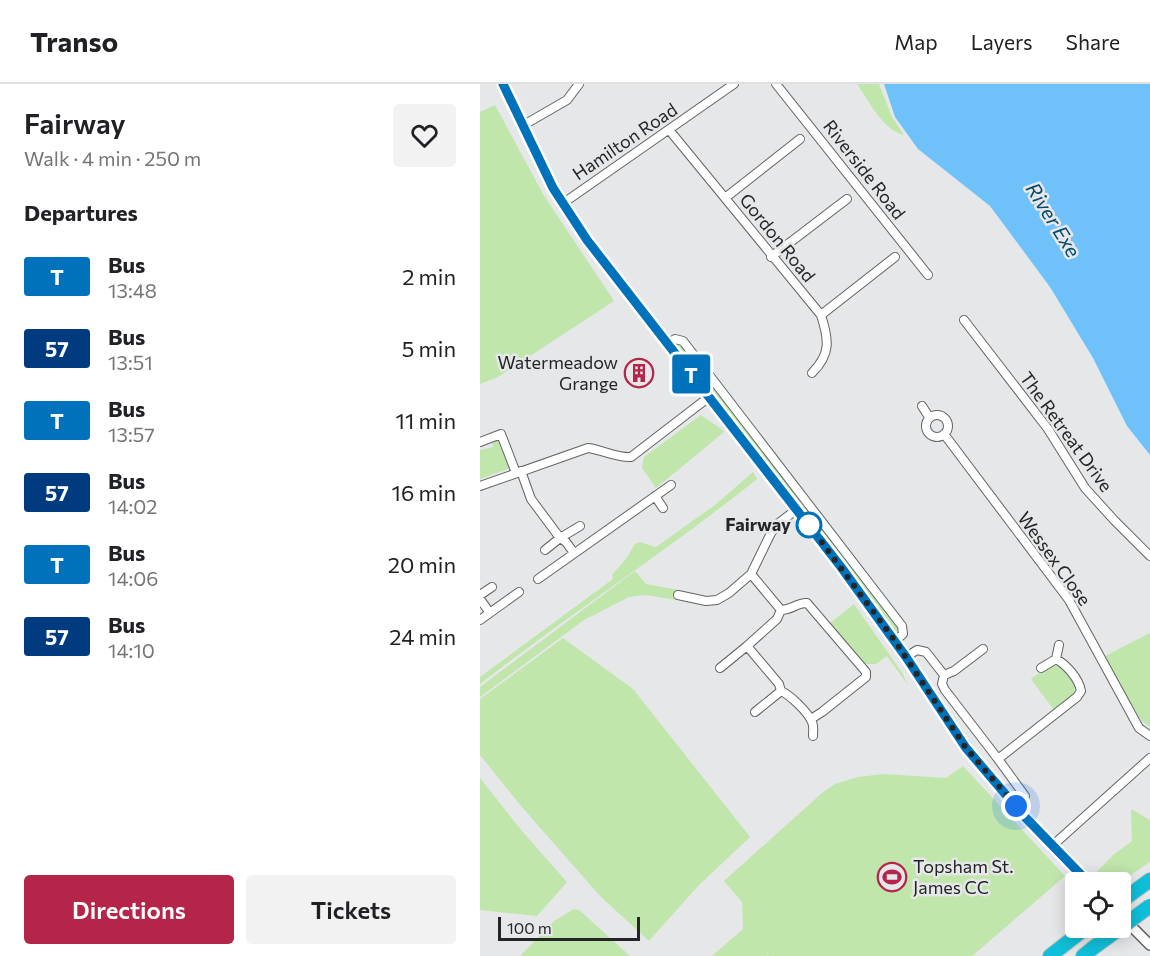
<!DOCTYPE html>
<meta charset="utf-8">
<style>
:root{--surface:#fff;--page:#f2f2f2;--text:#202124;--muted:#757577;--line:#e0e0e0;--accent:#b52449}
body{margin:0;font-family:Commissioner,sans-serif;background:var(--page);color:var(--text);height:100vh;display:flex;flex-direction:column;font-size:22px;white-space:nowrap}
*{box-sizing:border-box;margin:0}
p{font-size:20px;color:var(--muted)}
.icon{flex:none;width:33px;height:33px;fill:none;stroke:currentColor;stroke-width:2;stroke-linecap:round;stroke-linejoin:round}
.map{position:relative;flex:1;overflow:hidden}
.details{display:flex;flex-direction:column;background:var(--surface);width:480px}
.details>*{flex:none}
.badge{padding:0 12px;border-radius:4px;font-size:21px;line-height:39px}
.buttons{position:absolute;left:585px;top:788px;display:grid;gap:12px}
.buttons a{display:grid;place-items:center;width:66px;height:66px;border-radius:6px;background:var(--surface);box-shadow:0 3px 15px #0003;font-size:30px}
.scale{position:absolute;left:18px;bottom:15px;width:142px;box-sizing:border-box;padding-left:6px;border:3px solid #242526;border-top:0;font-size:16px;line-height:21px;white-space:nowrap;color:#242526;-webkit-text-stroke:4px #e5e7e8;paint-order:stroke}
.you{position:absolute;width:30px;height:30px;margin:-15px;border:4px solid #fff;border-radius:50%;background:#1a73e8;box-shadow:0 0 0 9px #1a73e833}
.map>.badge{position:absolute;translate:-50% -50%;box-shadow:0 0 0 3px #fff}
h2{padding:0 24px;font-size:22px;line-height:54px}
.round{display:grid;place-items:center;flex:none;width:63px;height:63px;border-radius:6px;background:var(--page)}
.overview{display:flex;align-items:center;justify-content:space-between;height:102px;padding:0 24px}
h1{font-size:28px;font-weight:600;line-height:45px}
.primary-button{display:flex;gap:12px;margin-top:auto;padding:12px 24px}
.primary-button a{flex:1;height:69px;border-radius:6px;background:var(--accent);color:#fff;font-size:24px;font-weight:600;line-height:69px;text-align:center}
.primary-button a+a{background:var(--page);color:var(--text)}
ul{padding:0;list-style:none}
li{display:flex;align-items:center;gap:18px;height:72px;padding:0 24px}
li div{flex:1}
li b{display:block;font-size:22px}
li em{font-style:normal}
li .badge{min-width:66px;font-weight:700;text-align:center}
header{display:flex;align-items:center;gap:36px;box-sizing:border-box;height:84px;padding:0 30px;background:var(--surface);border-bottom:2px solid var(--line)}
header strong{font-size:28px}
nav{display:flex;gap:33px;margin-inline-start:auto;font-size:21px}
main{display:flex;flex:1;min-height:0}
.map>svg:first-child{display:block}
.green{fill:#c0e6ac}
.water{fill:#6fc2f9}
.lines{fill:none;stroke-linecap:round;stroke-linejoin:round}
.minor-casing{stroke:#616364;stroke-width:10}
.tertiary-casing{stroke:#616364;stroke-width:12}
.motorway-casing{stroke:#c2c2c2;stroke-width:16}
.minor{stroke:#fff;stroke-width:8}
.tertiary{stroke:#fff;stroke-width:9}
.motorway{stroke:#0fbfd9;stroke-width:14}
.motorway-bridge-casing{stroke:#c2c2c2;stroke-width:16;stroke-linecap:butt}
.motorway-bridge{stroke:#0fbfd9;stroke-width:14}
.line-casing{stroke:#fff;stroke-width:14}
.line{stroke:#0072bc;stroke-width:9}
.walk{stroke:#242526;stroke-width:6;stroke-dasharray:0 10.8}
.stop-dot{fill:#fff;stroke:#0072bc;stroke-width:3}
.labels{text-anchor:middle;stroke-width:5;stroke-linejoin:round;paint-order:stroke}
.street-label{font-size:18px;fill:#242526;stroke:#e5e7e8}
.poi-label{font-size:18px;fill:#242526;stroke:#e5e7e8;text-anchor:end}
.stop-label{font-size:18px;font-weight:bold;fill:#242526;stroke:#e5e7e8;text-anchor:end}
.water-label{font-size:20px;font-style:italic;fill:#054b6e;stroke:#e5e7e8}
</style>
<header>
<strong>Transo</strong>
<nav><a>Map</a><a>Layers</a><a>Share</a></nav>
</header>
<main>
<section class="details">
<div class="overview"><div><h1>Fairway</h1><p>Walk · 4 min · 250 m</p></div><a class="round"><svg class="icon" aria-label="heart" viewBox="0 0 24 24"><path d="M12 20l-8-8c-3-5 5-10 8-4 3-6 11-1 8 4z"/></svg></a></div>
<h2>Departures</h2>
<ul>
<li><span class="badge" style="background:#0072bc;color:#fff">T</span><div><b>Bus</b><p>13:48</p></div><em>2 min</em></li>
<li><span class="badge" style="background:#003b80;color:#fff">57</span><div><b>Bus</b><p>13:51</p></div><em>5 min</em></li>
<li><span class="badge" style="background:#0072bc;color:#fff">T</span><div><b>Bus</b><p>13:57</p></div><em>11 min</em></li>
<li><span class="badge" style="background:#003b80;color:#fff">57</span><div><b>Bus</b><p>14:02</p></div><em>16 min</em></li>
<li><span class="badge" style="background:#0072bc;color:#fff">T</span><div><b>Bus</b><p>14:06</p></div><em>20 min</em></li>
<li><span class="badge" style="background:#003b80;color:#fff">57</span><div><b>Bus</b><p>14:10</p></div><em>24 min</em></li>
</ul>
<div class="primary-button"><a>Directions</a><a>Tickets</a></div>
</section>
<div class="map">
<svg width="670" height="872" viewBox="0 0 670 872">
<rect width="100%" height="100%" fill="#e5e7e8"/>
<path class="green" d="M377 0H399L412 33 424 51C403 46 389 17 377 0Z
M15 21 63 110 134 217 18 293 0 300V28Z
M197 259 203 263 319 414 310 410 195 263Z
M221 331C229 337 238 341 244 348L176 404 162 384 164 373Z
M18 354 30 384 0 395V366L13 363 12 356Z
M273 388 277 395C187 467 91 529 0 600V593L133 495 132 491 146 475 155 460 160 458 176 463 235 421Z
M338 438 419 544 417 548 413 546 335 443Z
M155 487 166 500 199 506 196 516 165 511 149 513 104 536 0 613V603Z
M374 520 423 590 428 601 407 572 396 580H383L350 539Z
M670 549V643L662 637 623 573Z
M83 554 153 605 270 753 218 802 169 857 120 812 41 722 4 676 0 671V615Z
M570 581 583 583 595 599 594 611 574 626 551 595Z
M483 682 585 792 492 872H289L285 868 288 872H232L263 845 262 818 244 797 342 709 355 700 378 693 403 690 466 694Z
M0 694 41 746 87 798 57 832 0 826Z
M651 725 670 736V778L640 798H621L614 791 633 771 652 757Z
M94 825 99 826 150 872H40L74 837Z"/>
<path class="water" d="M404 0H670V371L647 342 613 274 570 203 510 122 438 65 415 33Z"/>
<g class="lines">
<g class="minor-casing">
<path id="minor" d="M296 0 448 191
M42 42 87 16 99 0
M190 47 341 231C349 256 351 270 332 289
M245 114 320 55
M82 120 254 0
M291 173 367 115
M341 231 415 173
M484 236 568 345 605 404 634 436 670 472
M186 260 195 255 203 257 422 542 423 550 415 557
M442 322 449 333
M446 342a11 11 0 1 1 22 0a11 11 0 1 1-22 0Z
M464 350 589 516 659 644 670 652
M0 358 21 350 36 389
M41 387 51 415 80 454 100 442
M0 402 108 364C123 366 137 374 151 373L229 313
M175 412 183 424
M65 466 80 454 86 458 94 469
M271 490 301 526
M58 495 191 401
M0 511 12 503
M198 511 226 517 237 516 249 509 271 490 291 449 299 439 317 425
M0 515 10 529
M301 526C312 526 318 518 327 519L386 588V593L342 628 331 635
M301 526 297 535 267 562 299 600 301 607C310 611 328 628 332 638 334 642 333 648 333 652
M0 536 39 508
M426 573 437 566 446 568 464 591 462 600 465 606 518 675 597 613 601 607C599 595 587 581 576 575L561 584
M576 575 579 561
M240 584 267 562
M464 591 474 587 503 565
M275 628 301 607
M518 675 545 712
M572 762 670 674"/>
</g>
<g class="tertiary-casing">
<path id="tertiary" d="M23 0 73 104 107 156 361 483 426 573 487 664 544 732 608 798
M640 831 670 861"/>
</g>
<g class="motorway-casing">
<path id="motorway" d="M640 818 670 796
M570 872 607 843
M603 872 613 864"/>
</g>
<use href="#minor" class="minor"/>
<use href="#tertiary" class="tertiary"/>
<use href="#motorway" class="motorway"/>
<g class="motorway-bridge-casing">
<path id="motorway-bridge" d="M613 864 670 822"/>
</g>
<use href="#motorway-bridge" class="motorway-bridge"/>
</g>
<g class="lines">
<g class="line-casing">
<path id="line" d="M23 0 73 104 107 156 361 483 426 573 486 664 544 732 608 798"/>
</g>
<use href="#line" class="line"/>
<path class="walk" d="M329 441 415 557 486 664 536 722"/>
</g>
<defs>
<g id="building-ring" transform="scale(1.5)"><circle r="9.5" fill="#e5e7e8" stroke="#b52449" stroke-width="1.5"/><path d="M-4-6H4V6H1V3H-1V6H-4ZM-2.5-4.3h1.7v1.8h-1.7ZM.8-4.3h1.7v1.8H.8ZM-2.5-1h1.7V.8h-1.7ZM.8-1h1.7V.8H.8Z" fill="#b52449"/></g>
<g id="stadium-ring" transform="scale(1.5)"><circle r="9.5" fill="#e5e7e8" stroke="#b52449" stroke-width="1.5"/><path d="M0-5a6.5 5 0 1 0 0 10a6.5 5 0 1 0 0-10ZM-3.5-1.8h7v3.6h-7Z" fill="#b52449"/></g>
</defs>
<g fill-rule="evenodd">
<use href="#building-ring" x="159" y="289"/>
<use href="#stadium-ring" x="412" y="793"/>
</g>
<circle class="stop-dot" cx="329" cy="441" r="12"/>
<g class="labels">
<g class="street-label">
<text transform="translate(145 58) rotate(-34)" y="6">Hamilton Road</text>
<text transform="translate(384 86) rotate(52)" y="6">Riverside Road</text>
<text transform="translate(297 154) rotate(51)" y="6">Gordon Road</text>
<text transform="translate(586 348) rotate(54)" y="6">The Retreat Drive</text>
<text transform="translate(574 475) rotate(54)" y="6">Wessex Close</text>
</g>
<g class="poi-label">
<text x="138" y="285">Watermeadow<tspan x="138" dy="21">Grange</tspan></text>
<text x="433" y="789" text-anchor="start">Topsham St.<tspan x="433" dy="21">James CC</tspan></text>
</g>
<g class="stop-label">
<text x="311" y="447">Fairway</text>
</g>
<g class="water-label">
<text transform="translate(573 136) rotate(58)" y="7">River Exe</text>
</g>
</g>
</svg>
<div class="buttons">
<a><svg class="icon" aria-label="locate" viewBox="0 0 24 24"><circle cx="12" cy="12" r="6"/><path d="M12 2v4M12 18v4M2 12h4M18 12h4"/></svg></a>
</div>
<div class="scale">100 m</div>
<div class="you" style="left:536px;top:722px"></div>
<b class="badge" style="left:211px;top:290px;background:#0072bc;color:#fff">T</b>
</div>
</main>
